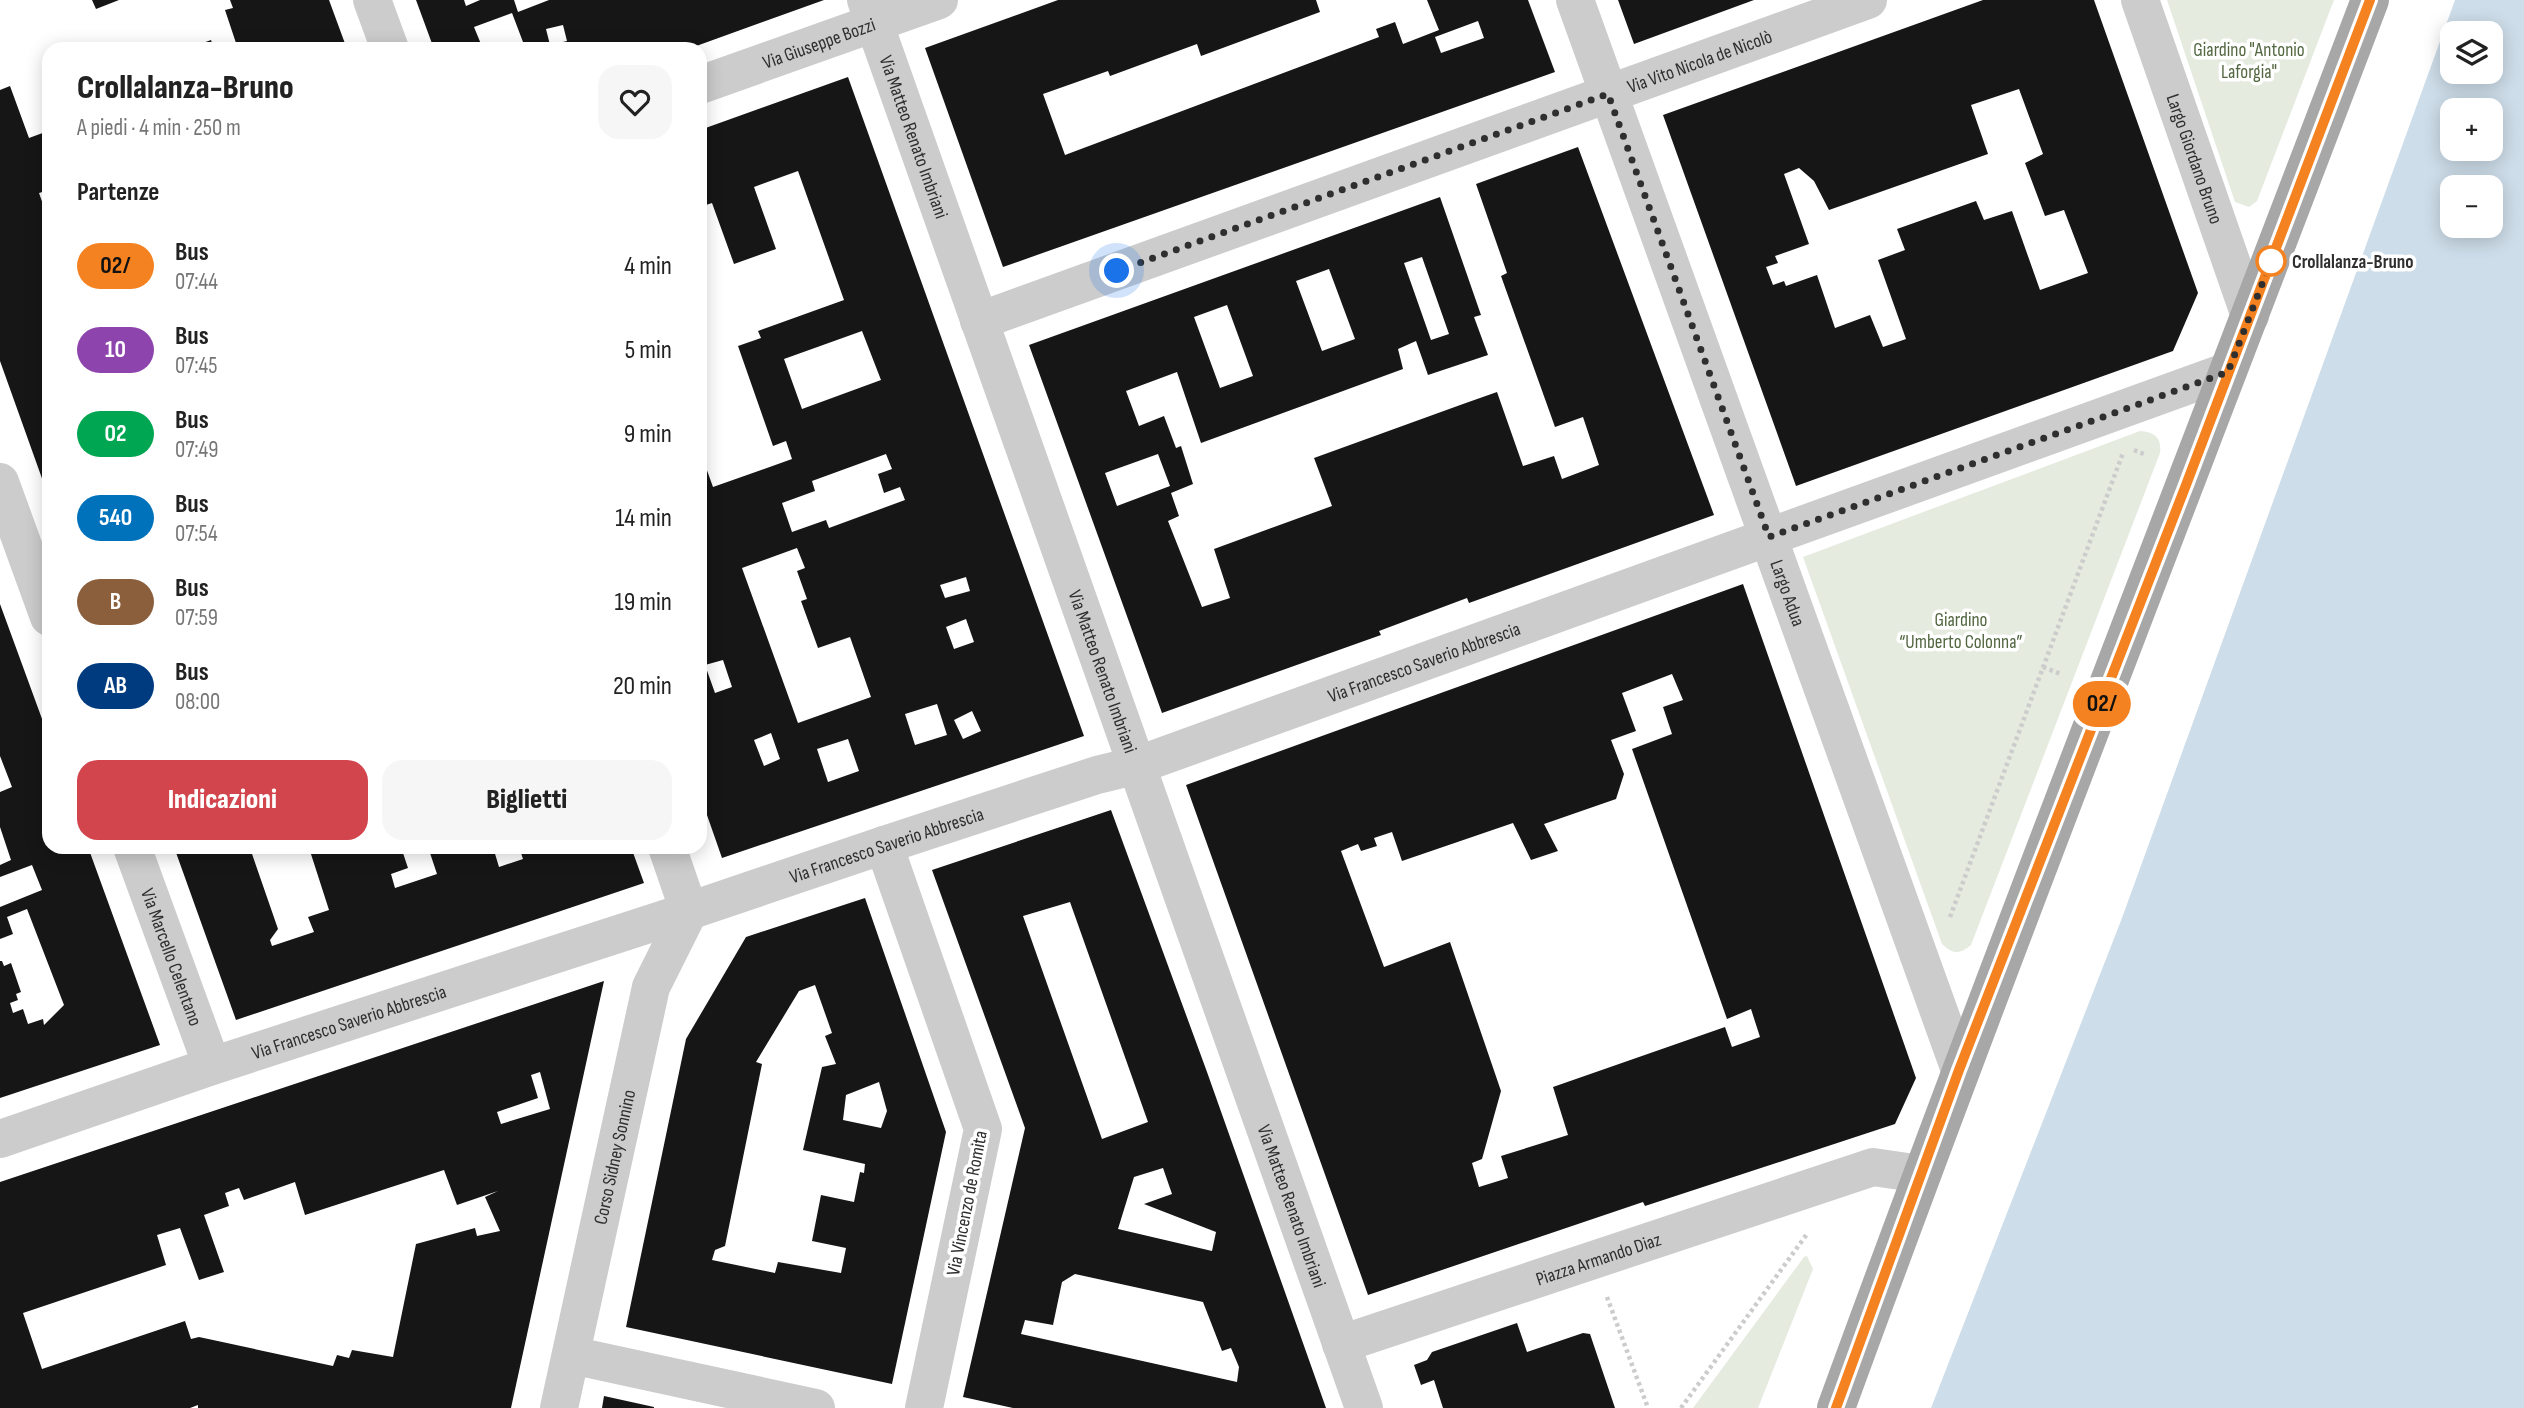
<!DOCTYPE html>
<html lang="it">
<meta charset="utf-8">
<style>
:root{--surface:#fff;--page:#f6f6f6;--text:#222;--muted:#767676;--accent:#d3454d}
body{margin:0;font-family:"Sofia Sans Condensed",sans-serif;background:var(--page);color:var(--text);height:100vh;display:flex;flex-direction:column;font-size:26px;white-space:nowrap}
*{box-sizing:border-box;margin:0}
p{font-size:23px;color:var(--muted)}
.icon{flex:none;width:38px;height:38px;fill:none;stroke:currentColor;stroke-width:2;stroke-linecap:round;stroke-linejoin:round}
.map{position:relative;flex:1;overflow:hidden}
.side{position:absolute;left:42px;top:42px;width:665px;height:812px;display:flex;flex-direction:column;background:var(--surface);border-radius:21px;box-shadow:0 4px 18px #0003}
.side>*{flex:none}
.badge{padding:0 14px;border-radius:23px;font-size:24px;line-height:46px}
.tools{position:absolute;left:2440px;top:21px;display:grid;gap:14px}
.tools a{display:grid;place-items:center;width:63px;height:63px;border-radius:14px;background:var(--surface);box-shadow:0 4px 18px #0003;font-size:35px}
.you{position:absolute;width:35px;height:35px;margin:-18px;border:5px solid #fff;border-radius:50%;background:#1a73e8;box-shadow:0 0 0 10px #1a73e833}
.map>.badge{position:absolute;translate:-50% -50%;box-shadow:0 0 0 4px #fff}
h2{padding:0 35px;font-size:26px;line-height:63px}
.round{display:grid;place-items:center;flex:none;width:74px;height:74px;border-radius:21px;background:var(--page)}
.overview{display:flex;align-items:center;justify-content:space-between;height:119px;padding:0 35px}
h1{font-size:33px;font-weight:800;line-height:52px}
.cta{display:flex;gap:14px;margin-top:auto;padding:14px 35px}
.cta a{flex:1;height:80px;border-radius:21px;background:var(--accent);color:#fff;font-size:28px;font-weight:800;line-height:80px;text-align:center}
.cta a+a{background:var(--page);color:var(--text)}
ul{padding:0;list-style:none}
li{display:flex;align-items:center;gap:21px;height:84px;padding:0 35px}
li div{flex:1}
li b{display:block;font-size:26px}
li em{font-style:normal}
li .badge{min-width:77px;font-weight:700;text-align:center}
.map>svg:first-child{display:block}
.green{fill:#e5ebdf}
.water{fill:#cddde9;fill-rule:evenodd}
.building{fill:#161616;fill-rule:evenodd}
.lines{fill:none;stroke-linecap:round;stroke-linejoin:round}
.path{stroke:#ccc;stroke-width:4.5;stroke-dasharray:3.5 3.5;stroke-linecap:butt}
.minor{stroke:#ccc;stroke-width:38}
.major{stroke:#a7a7a7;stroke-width:38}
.line-casing{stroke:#fff;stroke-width:16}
.line{stroke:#f58220;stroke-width:10}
.walk{stroke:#2f2f2f;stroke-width:7;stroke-dasharray:0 12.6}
.stop-dot{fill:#fff;stroke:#f58220;stroke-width:3.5}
.labels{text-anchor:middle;stroke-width:7;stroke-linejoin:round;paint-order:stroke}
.street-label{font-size:19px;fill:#2f2f2f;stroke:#fff}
.park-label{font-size:19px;fill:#526741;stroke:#fff}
.stop-label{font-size:19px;font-weight:bold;fill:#2f2f2f;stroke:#fff;text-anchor:start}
</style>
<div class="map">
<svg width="2524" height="1408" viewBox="0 0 2524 1408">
<rect width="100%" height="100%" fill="#fff"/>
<path class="green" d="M2167 0H2334L2257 201 2249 207 2235 202Z
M2140 431C2154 432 2162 437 2160 453L1971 945C1960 955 1952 954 1942 944L1803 557Z
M1807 1256 1813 1269 1758 1408H1693L1804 1257Z"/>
<path class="water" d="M2455 0H2524V1408H1931L2122 918ZM2452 33H2490V72H2452ZM2452 110H2490V149H2452ZM2452 187H2490V226H2452Z"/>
<path class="building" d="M92 0H119L96 9Z
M230 0H329L347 49H238L225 10 233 8Z
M416 0H464L466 6 480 0H514L518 12 549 0H824L688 49H505L523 42 512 13 474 27 483 49H434ZM563 25 567 41 550 45 546 29Z
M1058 0H1316L1320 12 1201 56 1197 44 1110 76 1108 71 1043 94 1065 155 1379 37 1376 29 1395 22 1403 44 1439 30 1427 0H1528L1555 72 1003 267 925 48ZM1478 21 1484 38 1441 53 1435 37Z
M1618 0H1754L1634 44Z
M1983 0H2094L2198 293 2173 351 1796 486 1663 115ZM2019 89 2043 154 2025 163 2045 216 2064 210 2088 273 2040 290 2012 211 1984 220 1976 201 1897 229 1905 250 1878 260 1906 339 1883 347 1870 315 1835 328 1817 275 1786 286 1784 281 1773 285 1766 267 1778 263 1775 256 1809 244 1784 174 1799 168 1814 181 1829 210 1988 154 1971 105Z
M211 40 214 49H186Z
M848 77 1084 736 722 858 700 795V451L713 487 792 459 786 441 773 446 738 346 761 338 758 331 844 300 798 171 754 187 776 249 734 264 712 203 700 207V130ZM862 331 881 380 802 409 784 359ZM886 454 892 469 878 474 884 493 900 487 905 500 829 528 826 520 792 532 782 503 815 491 812 481ZM797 548 805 568 797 571 807 599 801 601 818 648 850 637 871 697 798 723 742 568ZM966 577 970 591 945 598 940 585ZM966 619 974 642 954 649 946 627ZM723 660 732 687 715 693 705 665ZM937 704 947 735 915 745 905 714ZM972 711 981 731 963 739 954 720ZM771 733 780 759 764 766 754 740ZM848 739 859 771 828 782 817 749Z
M10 86 29 138 48 131 49 133V190L39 193 49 221V498L0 361V90Z
M1578 147 1714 515 1469 603 1467 598 1379 631 1381 635 1162 713 1029 345 1440 197 1481 315 1474 317 1488 355 1428 375 1416 341 1398 349 1403 369 1201 443 1177 372 1126 391 1139 426 1164 416 1176 448 1181 446 1193 484 1171 493 1179 516 1168 521 1202 607 1230 598 1214 549 1332 506 1314 458 1463 404 1497 392 1523 466 1554 456 1562 479 1599 465 1583 417 1555 427 1501 276 1507 273 1476 184ZM1422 257 1449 334 1431 340 1404 263ZM1329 269 1355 339 1322 351 1296 281ZM1227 305 1253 376 1220 388 1194 317ZM1158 454 1170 486 1117 506 1105 473Z
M1743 584 1916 1078 1895 1124 1645 1206 1643 1202 1368 1295 1186 785ZM1672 674 1683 700 1663 707 1672 734 1632 749 1727 1019 1751 1009 1760 1037 1732 1047 1725 1027 1553 1087 1568 1135 1501 1156 1508 1178 1479 1187 1472 1163 1482 1159 1501 1091 1450 942 1384 967 1341 851 1358 844 1361 851 1377 846 1374 838 1392 832 1402 861 1513 823 1531 860 1558 851 1544 824 1616 799 1624 774 1611 740 1636 731 1622 693Z
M0 604 49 738V847H88L160 1045 0 1098V961H2L4 966 11 963 21 992 16 994 18 1000 10 1003 13 1013 23 1009 28 1024 43 1019 44 1025 64 1005 27 909 7 917 13 934 0 939V907L42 890 32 865 0 877V865L11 860 0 827V792L12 787 0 756Z
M1111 810 1207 1072 1326 1408H1013L963 1397 1025 1128 932 870ZM1070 902 1148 1122 1102 1139 1023 916ZM1163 1168 1172 1194 1144 1204 1216 1232 1212 1251 1118 1229 1134 1177ZM1075 1274 1203 1302 1222 1351 1231 1348 1239 1367 1237 1382 1021 1334 1025 1320 1053 1325 1062 1282Z
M174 847H260L251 851 278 929 270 940 272 946 314 932 308 917 329 910 310 851 322 847H401L408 868 391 874 395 888 437 874 428 847H493L499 867 523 859 519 847H631L644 883 236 1020Z
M865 898 946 1132 892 1384 626 1327 686 1039 746 937ZM815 985 832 1033 825 1036 836 1064 822 1067 803 1150 865 1164 864 1173 860 1172 854 1202 821 1195 812 1241 846 1248 841 1273 778 1262 775 1273 712 1260 715 1250 725 1246 762 1064 756 1062 799 991ZM879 1082 887 1111 881 1128 843 1120 846 1095Z
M604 981 511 1408H198V1405L190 1408H0V1182ZM540 1072 550 1109 501 1124 497 1112 538 1098 531 1075ZM444 1170 457 1205 498 1191 485 1197 500 1231 477 1236 475 1228 416 1244 393 1357 352 1350 349 1358 337 1355 333 1366 199 1337 191 1339 185 1321 42 1369 23 1313 166 1265 157 1235 180 1228 199 1280 224 1272 204 1215 229 1206 225 1193 239 1188 244 1200 295 1182 305 1215Z
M1517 1323 1527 1352 1583 1333 1590 1334 1615 1408H1443L1434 1380 1421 1385 1414 1365 1427 1360 1432 1352Z
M604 1396 654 1407V1408H602Z"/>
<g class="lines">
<path class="path" d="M2134 450 2146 455
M2043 667 2061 674
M1950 917 2123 453
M1607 1297 1648 1408
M1681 1408 1807 1234"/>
<g class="minor">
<path d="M372 0 390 49"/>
<path id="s1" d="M866 0 1364 1408"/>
<path id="s2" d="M1575 0 1960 1070"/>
<path id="s3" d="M2140 0 2250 316"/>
<path id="s4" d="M700 85 939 0"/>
<path id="s5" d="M979 321 1868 0"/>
<path d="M0 482 49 617"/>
<path d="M884 845 983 1129 924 1408"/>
<path id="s6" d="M132 847 212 1066"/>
<path id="s7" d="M0 1139 212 1066 689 911 884 845 1097 775 1138 765 2228 371"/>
<path id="s8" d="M1341 1344 1873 1167 1921 1174"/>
<path d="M571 1355 816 1408"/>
<path id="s9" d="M559 1408 651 987 689 911 667 847"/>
</g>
<path class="major" d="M1836 1408C2008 937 2192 469 2370 0"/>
</g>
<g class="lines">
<g class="line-casing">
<path id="line" d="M1836 1408 1959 1070 2186 485 2370 0"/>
</g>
<use href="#line" class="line"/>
<path class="walk" d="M1117 271 1608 94 1769 537 2228 372 2271 261"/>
</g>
<circle class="stop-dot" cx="2271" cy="261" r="14"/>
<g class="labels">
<g class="street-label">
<text dy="7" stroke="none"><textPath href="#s4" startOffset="126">Via Giuseppe Bozzi</textPath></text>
<text dy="7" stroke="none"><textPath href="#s5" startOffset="766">Via Vito Nicola de Nicolò</textPath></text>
<text dy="7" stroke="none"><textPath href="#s1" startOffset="145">Via Matteo Renato Imbriani</textPath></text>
<text dy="7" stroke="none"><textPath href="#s3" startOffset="168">Largo Giordano Bruno</textPath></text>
<text dy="7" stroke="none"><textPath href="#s2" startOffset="630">Largo Adua</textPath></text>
<text dy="7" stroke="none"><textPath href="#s7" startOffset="1502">Via Francesco Saverio Abbrescia</textPath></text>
<text dy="7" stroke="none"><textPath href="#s1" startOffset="712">Via Matteo Renato Imbriani</textPath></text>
<text dy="7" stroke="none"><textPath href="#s7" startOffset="934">Via Francesco Saverio Abbrescia</textPath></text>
<text dy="7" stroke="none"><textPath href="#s6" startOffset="117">Via Marcello Celentano</textPath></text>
<text dy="7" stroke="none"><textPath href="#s7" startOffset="368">Via Francesco Saverio Abbrescia</textPath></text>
<text dy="7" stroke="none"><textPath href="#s9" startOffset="257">Corso Sidney Sonnino</textPath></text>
<text transform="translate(966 1203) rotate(-79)" y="7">Via Vincenzo de Romita</text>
<text dy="7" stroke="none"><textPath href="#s1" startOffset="1279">Via Matteo Renato Imbriani</textPath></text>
<text dy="7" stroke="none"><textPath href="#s8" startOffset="271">Piazza Armando Diaz</textPath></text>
</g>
<g class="park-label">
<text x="2249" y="56">Giardino "Antonio<tspan x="2249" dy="22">Laforgia"</tspan></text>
<text x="1961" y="626">Giardino<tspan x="1961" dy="22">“Umberto Colonna”</tspan></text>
</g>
<g class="stop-label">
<text x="2292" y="268">Crollalanza-Bruno</text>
</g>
</g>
</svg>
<div class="tools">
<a><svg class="icon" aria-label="layers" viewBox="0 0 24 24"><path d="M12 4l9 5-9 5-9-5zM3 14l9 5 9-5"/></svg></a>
<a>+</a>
<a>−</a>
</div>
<div class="you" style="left:1117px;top:271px"></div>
<b class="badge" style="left:2102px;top:704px;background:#f58220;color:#111">02/</b>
<section class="side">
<div class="overview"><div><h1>Crollalanza-Bruno</h1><p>A piedi · 4 min · 250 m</p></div><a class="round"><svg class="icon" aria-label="heart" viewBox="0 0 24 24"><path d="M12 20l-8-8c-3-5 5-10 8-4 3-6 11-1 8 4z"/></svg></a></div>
<h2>Partenze</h2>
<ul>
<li><span class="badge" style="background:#f58220;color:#111">02/</span><div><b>Bus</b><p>07:44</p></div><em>4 min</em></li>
<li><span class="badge" style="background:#8e44ad;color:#fff">10</span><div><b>Bus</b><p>07:45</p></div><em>5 min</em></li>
<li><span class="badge" style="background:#00a651;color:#fff">02</span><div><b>Bus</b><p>07:49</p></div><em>9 min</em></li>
<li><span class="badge" style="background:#0072bc;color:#fff">540</span><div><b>Bus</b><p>07:54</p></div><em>14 min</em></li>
<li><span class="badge" style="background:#8b5e3c;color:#fff">B</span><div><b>Bus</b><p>07:59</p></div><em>19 min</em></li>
<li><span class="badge" style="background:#003b80;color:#fff">AB</span><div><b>Bus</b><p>08:00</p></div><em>20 min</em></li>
</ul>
<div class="cta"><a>Indicazioni</a><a>Biglietti</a></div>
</section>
</div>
